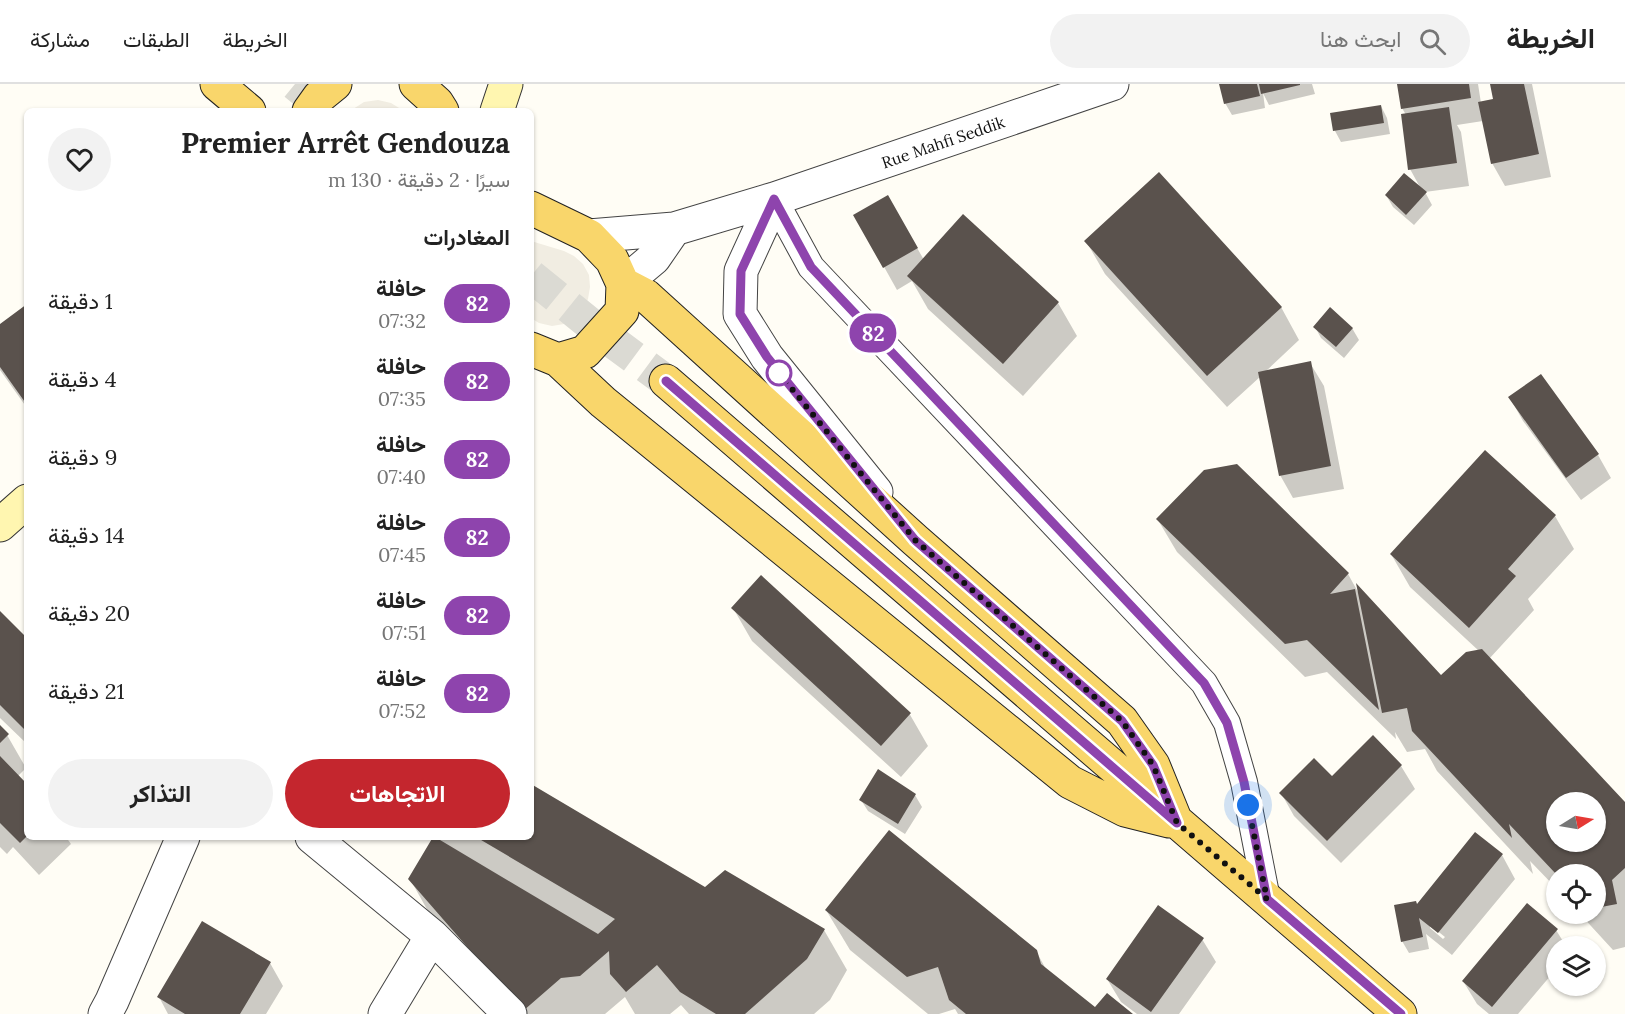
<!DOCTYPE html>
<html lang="ar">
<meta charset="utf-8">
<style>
:root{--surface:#fff;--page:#f2f2f2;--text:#222;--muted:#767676;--line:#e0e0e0;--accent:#c4262e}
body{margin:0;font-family:Lora,Vazirmatn,serif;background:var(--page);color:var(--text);direction:rtl;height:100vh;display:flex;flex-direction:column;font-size:22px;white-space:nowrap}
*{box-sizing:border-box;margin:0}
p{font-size:20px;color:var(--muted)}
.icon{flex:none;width:33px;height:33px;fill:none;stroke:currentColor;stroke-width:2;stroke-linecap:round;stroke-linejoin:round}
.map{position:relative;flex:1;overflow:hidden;direction:ltr}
.panel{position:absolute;left:24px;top:24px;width:510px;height:732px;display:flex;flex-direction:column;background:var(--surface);border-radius:9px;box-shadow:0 2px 4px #0004;direction:rtl}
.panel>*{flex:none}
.badge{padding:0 12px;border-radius:20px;font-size:21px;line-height:39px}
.needle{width:39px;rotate:79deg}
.buttons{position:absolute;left:1546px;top:708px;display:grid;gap:12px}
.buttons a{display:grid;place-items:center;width:60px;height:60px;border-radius:50%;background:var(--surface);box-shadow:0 2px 4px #0004;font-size:30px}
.you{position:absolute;width:30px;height:30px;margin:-15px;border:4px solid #fff;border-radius:50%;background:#1a73e8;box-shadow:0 0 0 9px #1a73e833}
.map>.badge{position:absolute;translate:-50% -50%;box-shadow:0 0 0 3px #fff}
h2{padding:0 24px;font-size:22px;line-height:54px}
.round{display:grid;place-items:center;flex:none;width:63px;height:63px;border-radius:32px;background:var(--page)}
.head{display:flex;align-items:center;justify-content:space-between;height:102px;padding:0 24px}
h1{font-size:28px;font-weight:700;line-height:45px}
.action{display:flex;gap:12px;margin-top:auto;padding:12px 24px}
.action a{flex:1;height:69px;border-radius:36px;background:var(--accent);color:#fff;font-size:24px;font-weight:700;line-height:69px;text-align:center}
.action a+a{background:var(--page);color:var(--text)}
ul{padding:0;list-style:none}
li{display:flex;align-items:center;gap:18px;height:78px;padding:0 24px}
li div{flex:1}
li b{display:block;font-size:22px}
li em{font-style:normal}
li .badge{min-width:66px;font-weight:700;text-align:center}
header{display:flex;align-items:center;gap:36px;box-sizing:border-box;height:84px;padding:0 30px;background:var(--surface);border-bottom:2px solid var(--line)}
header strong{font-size:28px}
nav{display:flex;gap:33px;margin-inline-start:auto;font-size:21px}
.search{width:420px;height:54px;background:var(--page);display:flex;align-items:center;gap:15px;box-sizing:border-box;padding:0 21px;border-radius:33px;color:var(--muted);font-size:22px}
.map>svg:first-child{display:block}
.plaza{fill:#f1ede2}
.shadow{fill:#0003;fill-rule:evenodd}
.building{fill:#5a524d;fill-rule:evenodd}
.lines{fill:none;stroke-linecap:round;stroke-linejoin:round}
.primary-tunnel{stroke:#dbdad3;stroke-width:33;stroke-dasharray:33 16;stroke-linecap:butt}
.lane-casing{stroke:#444;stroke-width:28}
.street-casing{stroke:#444;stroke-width:35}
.secondary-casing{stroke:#333;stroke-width:35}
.primary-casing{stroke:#222;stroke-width:35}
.lane{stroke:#fff;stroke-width:26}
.street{stroke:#fff;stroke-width:33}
.secondary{stroke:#fff6b0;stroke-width:33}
.primary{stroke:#f9d66b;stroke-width:33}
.line-casing{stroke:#fff;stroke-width:14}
.line{stroke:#8e44ad;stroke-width:9}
.walk{stroke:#111;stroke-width:6;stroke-dasharray:0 10.8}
.stop-dot{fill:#fff;stroke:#8e44ad;stroke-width:3}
.labels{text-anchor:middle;stroke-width:6;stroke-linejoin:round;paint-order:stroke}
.street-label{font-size:16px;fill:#111;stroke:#fff}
</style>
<header>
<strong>الخريطة</strong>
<div class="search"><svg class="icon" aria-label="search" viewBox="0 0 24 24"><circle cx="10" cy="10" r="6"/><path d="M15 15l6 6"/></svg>ابحث هنا</div>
<nav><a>الخريطة</a><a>الطبقات</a><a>مشاركة</a></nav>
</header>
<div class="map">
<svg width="1625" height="930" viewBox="0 0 1625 930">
<rect width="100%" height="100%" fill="#fffdf5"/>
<path class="plaza" d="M378 16 391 19 404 27H350L364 18Z
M531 157 564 167 574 172 583 180 589 191 590 203 588 215 583 226 574 234 564 240 552 242 539 239 531 234Z"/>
<path class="shadow" d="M1221 0H1312L1315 10 1269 21 1263 9 1265 24 1232 31 1225 19Z
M1398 0H1478L1481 19 1495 16 1492 0H1532L1551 93 1505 102 1492 79 1483 37 1457 41 1461 48 1469 102 1425 108 1432 121 1414 141 1393 123 1386 111 1421 105 1410 85 1406 31 1402 24Z
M1381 22 1387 34 1390 50 1341 58 1335 47 1332 31Z
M888 113 924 176 1058 219 1077 252 1023 312 928 225 912 197 897 206 855 131Z
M1086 157 1281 223 1299 256 1265 288 1310 279 1324 302 1344 405 1293 414 1280 391 1261 292 1227 323 1105 190Z
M27 222V324L0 286V241Z
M1315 243 1352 244 1359 256 1344 274 1321 254Z
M1541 292 1598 371 1611 394 1581 416 1523 337 1510 314Z
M1485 368 1555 432 1574 465 1528 515 1534 526 1489 575 1625 720V863L1613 866 1580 830H1596V790H1557V805L1530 777 1533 790 1437 687 1425 665 1407 668 1395 648 1396 655 1327 588 1305 593 1177 468 1158 436 1236 381 1348 490 1358 508 1441 593 1479 567 1410 503 1391 470ZM1557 718H1596V758H1557Z
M733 524 909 629 928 662 901 693 752 557Z
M0 529 27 556V660L0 634Z
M0 644 7 651 26 684 18 692 27 702V753H66L71 760 39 791 13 763 7 770 0 763Z
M1401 682 1415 705 1341 779 1294 732 1281 709 1332 694Z
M531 702 705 805 824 846 847 886 830 916 814 930H689L681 921 670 930H635L625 913 605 930H516L433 836 410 795 434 753H531Z
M915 711 922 723 905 750 868 727 861 716Z
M1502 771 1515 795 1452 871 1426 850 1429 865 1409 869 1402 857 1417 822ZM1430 841 1445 853 1443 855 1430 844Z
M826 826 1036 867 1047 887 1096 926 1131 930H958L955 925 939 930H928L850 866Z
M1556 846 1566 862H1557V884L1518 930H1489L1477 920 1463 897Z
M1202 855 1216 878 1179 930H1137L1121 918 1107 895Z
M270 879 283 902 266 930H168L159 913Z"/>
<path class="building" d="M1219 0H1257L1260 12 1224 20Z
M1259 0H1300V1L1261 10Z
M1397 0H1469L1471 14 1401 25Z
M1490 0H1524L1539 70 1491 80 1478 18 1493 15Z
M1381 21 1384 39 1333 47 1330 29Z
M1449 23 1457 79 1408 86 1401 30Z
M1159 88 1282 223 1207 292 1084 157Z
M1404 89 1427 108 1406 131 1385 111Z
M888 111 918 164 883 184 853 131Z
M963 130 1059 218 1003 280 907 192Z
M27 220V321L0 283V240Z
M1330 223 1353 244 1336 263 1313 243Z
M1311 277 1331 382 1279 392 1258 288Z
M1541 290 1599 370 1566 394 1508 313Z
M1485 366 1556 431 1508 485 1516 492 1469 544 1390 470Z
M1237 380 1349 489 1330 510 1355 505 1379 626 1307 556 1285 560 1156 435 1204 386Z
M761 491 911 629 881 662 731 524Z
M1356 499 1441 591 1466 568 1482 565 1625 718V784L1612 796 1617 820 1596 824V790H1556L1509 740 1512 754 1412 647 1407 624 1382 629ZM1557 718H1596V758H1557Z
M0 527 27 554V648L0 621Z
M0 641 9 650 0 659Z
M1373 651 1402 681 1327 757 1279 709 1314 674 1332 692Z
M0 672 27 700V752L20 759 0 739Z
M878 685 916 710 898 740 859 716Z
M531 700 705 803 725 786 825 845 807 875 745 930H716L680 908 657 881 626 908 610 890 609 867 580 892 561 894 523 927 408 795 433 753H435L598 850 615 835 476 753H531Z
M889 746 1037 866 1041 880 1095 923 1107 909 1133 930H966L949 916 938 883 907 893 825 826Z
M1475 748 1503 770 1438 849 1419 834 1423 853 1401 858 1394 821 1416 817 1417 820Z
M1527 819 1558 845 1492 923 1462 897Z
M1158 821 1204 854 1151 928 1106 895Z
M202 837 271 878 240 930H185L157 913Z"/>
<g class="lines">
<path class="primary-tunnel" d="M295 0 328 27
M531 192 605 252 666 297"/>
<g class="lane-casing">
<path id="lane" d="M774 115 811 183 1204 599 1227 639 1244 698 1267 815"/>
</g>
<g class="street-casing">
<path id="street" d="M774 115 741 187 740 230 767 273 876 408
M589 152 674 145 774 115 1112 0
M623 200 654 174 674 145
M312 753 432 852 385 930
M432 852 510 930
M105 930 112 917 183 753"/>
</g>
<g class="secondary-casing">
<path id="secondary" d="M497 27 506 0
M0 441 27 417"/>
</g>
<g class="primary-casing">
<path id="primary" d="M217 0 249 27
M416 0 437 19 442 27
M309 27 319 13 335 0
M531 124 589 152 612 176 623 200 622 227 585 268 558 276 531 265
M623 200 646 212 915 456 1122 637 1153 681 1175 735
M558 276 603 318 1070 698 1125 726 1169 737
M666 297 1400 930"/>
</g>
<use href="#lane" class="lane"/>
<use href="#street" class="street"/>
<use href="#secondary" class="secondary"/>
<use href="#primary" class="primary"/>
</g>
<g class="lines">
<g class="line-casing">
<path id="line" d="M666 297 1177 739 1153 681 1122 637 915 456 767 273 740 230 741 187 774 115 811 183 1204 599 1227 639 1244 698 1267 815 1401 930"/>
</g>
<use href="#line" class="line"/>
<path class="walk" d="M779 289 915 456 1122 637 1153 681 1177 739 1267 815 1248 721"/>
</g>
<circle class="stop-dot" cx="779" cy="289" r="12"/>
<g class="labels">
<g class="street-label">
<text transform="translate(943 58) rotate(-19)" y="6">Rue Mahfi Seddik</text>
</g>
</g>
</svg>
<div class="buttons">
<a><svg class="needle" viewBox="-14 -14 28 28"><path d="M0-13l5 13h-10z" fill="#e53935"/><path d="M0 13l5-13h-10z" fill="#767676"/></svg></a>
<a><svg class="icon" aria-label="locate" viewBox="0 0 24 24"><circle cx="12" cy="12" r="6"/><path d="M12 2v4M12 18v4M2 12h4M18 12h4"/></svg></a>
<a><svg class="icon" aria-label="layers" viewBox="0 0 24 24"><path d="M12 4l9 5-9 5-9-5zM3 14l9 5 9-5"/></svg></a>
</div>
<div class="you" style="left:1248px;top:721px"></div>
<b class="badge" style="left:873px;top:249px;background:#8e44ad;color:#fff">82</b>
<section class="panel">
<div class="head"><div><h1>Premier Arrêt Gendouza</h1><p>سيرًا · 2 دقيقة · 130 m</p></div><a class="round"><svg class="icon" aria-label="heart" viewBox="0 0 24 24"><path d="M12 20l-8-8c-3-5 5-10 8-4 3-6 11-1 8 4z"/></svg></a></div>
<h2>المغادرات</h2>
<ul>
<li><span class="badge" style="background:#8e44ad;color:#fff">82</span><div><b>حافلة</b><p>07:32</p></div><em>1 دقيقة</em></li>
<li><span class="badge" style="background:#8e44ad;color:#fff">82</span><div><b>حافلة</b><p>07:35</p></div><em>4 دقيقة</em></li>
<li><span class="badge" style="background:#8e44ad;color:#fff">82</span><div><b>حافلة</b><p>07:40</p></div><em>9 دقيقة</em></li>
<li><span class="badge" style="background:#8e44ad;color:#fff">82</span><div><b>حافلة</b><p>07:45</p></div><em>14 دقيقة</em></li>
<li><span class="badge" style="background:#8e44ad;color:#fff">82</span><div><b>حافلة</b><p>07:51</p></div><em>20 دقيقة</em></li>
<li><span class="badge" style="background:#8e44ad;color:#fff">82</span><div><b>حافلة</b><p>07:52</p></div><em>21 دقيقة</em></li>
</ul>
<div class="action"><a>الاتجاهات</a><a>التذاكر</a></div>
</section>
</div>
